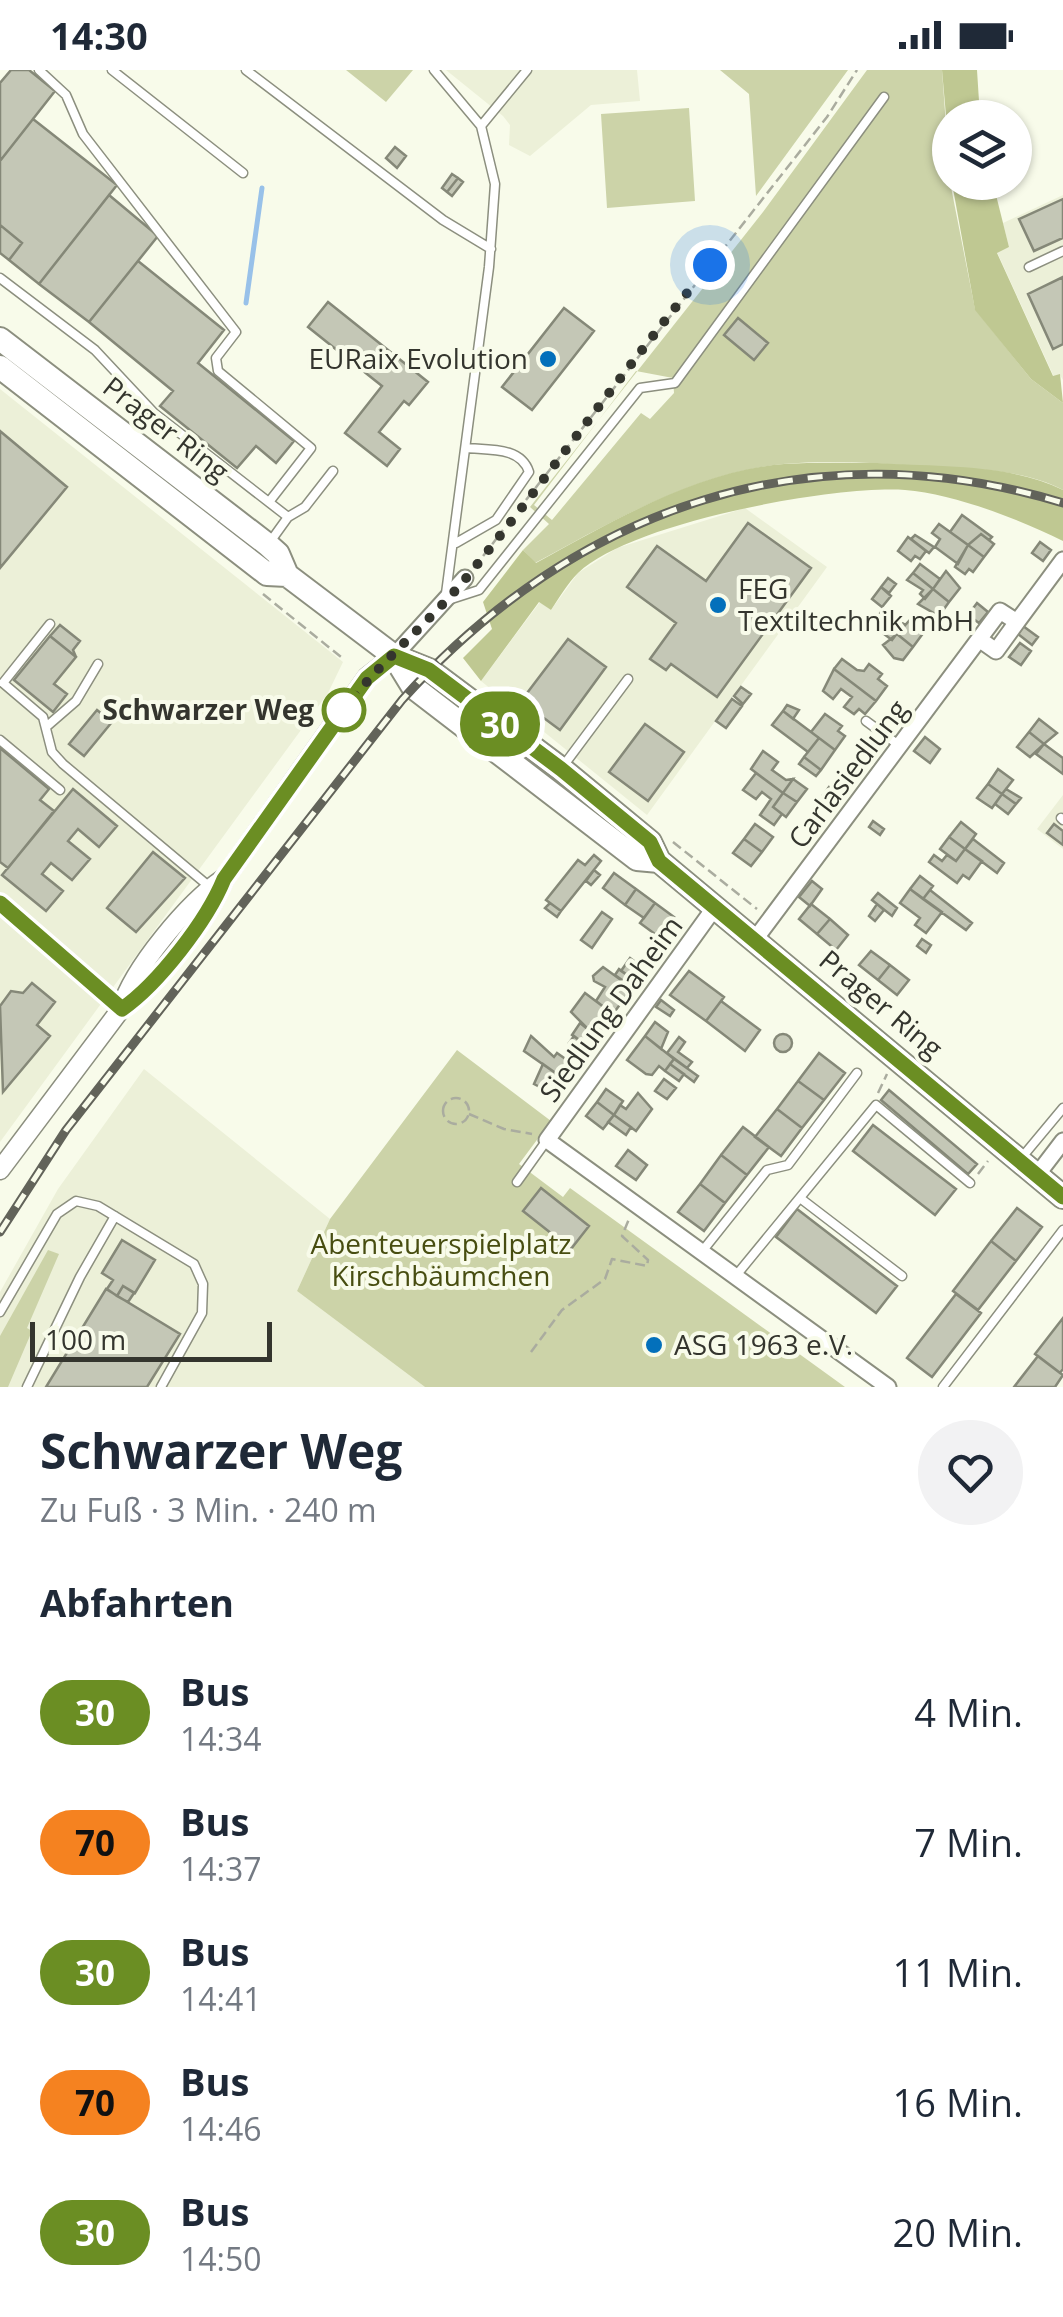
<!DOCTYPE html>
<html lang="de">
<meta charset="utf-8">
<style>
:root{--surface:#fff;--page:#f2f2f3;--text:#1f2937;--muted:#747a83}
body{margin:0;font-family:"Open Sans",sans-serif;background:var(--page);color:var(--text);height:100vh;display:flex;flex-direction:column;font-size:38px;white-space:nowrap}
*{box-sizing:border-box;margin:0}
p{font-size:32px;color:var(--muted)}
.icon{flex:none;width:55px;height:55px;fill:none;stroke:currentColor;stroke-width:2;stroke-linecap:round;stroke-linejoin:round}
.map{position:relative;height:1317px;overflow:hidden}
.drawer{display:flex;flex-direction:column;background:var(--surface);flex:1}
.drawer>*{flex:none}
.badge{padding:0 20px;border-radius:32px;font-size:35px;line-height:65px}
.controls{position:absolute;left:932px;top:30px;display:grid;gap:20px}
.controls a{display:grid;place-items:center;width:100px;height:100px;border-radius:50%;background:var(--surface);box-shadow:0 2px 8px #0004;font-size:50px}
.scale{position:absolute;left:30px;bottom:25px;width:242px;box-sizing:border-box;padding-left:10px;border:5px solid #34352e;border-top:0;font-size:28px;line-height:35px;white-space:nowrap;color:#34352e;-webkit-text-stroke:8px #f8fbea;paint-order:stroke}
.you{position:absolute;width:50px;height:50px;margin:-25px;border:8px solid #fff;border-radius:50%;background:#1a73e8;box-shadow:0 0 0 15px #1a73e833}
.map>.badge{position:absolute;translate:-50% -50%;box-shadow:0 0 0 5px #fff}
h2{padding:0 40px;font-size:38px;line-height:90px}
.round{display:grid;place-items:center;flex:none;width:105px;height:105px;border-radius:52px;background:var(--page)}
.headline{display:flex;align-items:center;justify-content:space-between;height:170px;padding:0 40px}
h1{font-size:48px;font-weight:700;line-height:75px}
ul{padding:0;list-style:none}
li{display:flex;align-items:center;gap:30px;height:130px;padding:0 40px}
li div{flex:1}
li b{display:block;font-size:38px}
li em{font-style:normal}
li .badge{min-width:110px;font-weight:700;text-align:center}
.status{display:flex;justify-content:space-between;align-items:center;height:70px;padding:0 50px;background:var(--surface);direction:ltr}
.status svg{height:28px;fill:currentColor}
.map>svg:first-child{display:block}
.built{fill:#ecf0d8}
.green{fill:#ccd3a8;fill-rule:evenodd}
.forest{fill:#bfc892}
.lines{fill:none;stroke-linecap:round;stroke-linejoin:round}
.stream{stroke:#98c1e9;stroke-width:5}
.building{fill:#c4c7b6;stroke:#858878;stroke-width:2.5}
.service-casing{stroke:#8c8f7f;stroke-width:11}
.minor-casing{stroke:#8c8f7f;stroke-width:19}
.tertiary-casing{stroke:#8c8f7f;stroke-width:21}
.primary-casing{stroke:#8c8f7f;stroke-width:26}
.path{stroke:#aaac9f;stroke-width:2.5;stroke-dasharray:10 5;stroke-linecap:butt}
.service{stroke:#fff;stroke-width:8}
.minor{stroke:#fff;stroke-width:15}
.tertiary{stroke:#fff;stroke-width:18}
.primary{stroke:#fff;stroke-width:22}
.rail-casing{stroke:#62635a;stroke-width:9}
.rail{stroke:#f8fbea;stroke-width:5;stroke-dasharray:15;stroke-linecap:butt}
.line-casing{stroke:#fff;stroke-width:22}
.line{stroke:#6b8e23;stroke-width:15}
.walk{stroke:#34352e;stroke-width:10;stroke-dasharray:0 18}
.poi-dot{fill:#0370bb;stroke:#f8fbea;stroke-width:4}
.stop-dot{fill:#fff;stroke:#6b8e23;stroke-width:5}
.labels{text-anchor:middle;stroke-width:8;stroke-linejoin:round;paint-order:stroke}
.poi-label{font-size:28px;fill:#34352e;stroke:#f8fbea;text-anchor:start}
.street-label{font-size:28px;fill:#34352e;stroke:#f8fbea}
.stop-label{font-size:28px;font-weight:bold;fill:#34352e;stroke:#f8fbea;text-anchor:end}
.park-label{font-size:28px;fill:#474d10;stroke:#f8fbea}
</style>
<div class="status"><b>14:30</b><svg viewBox="0 0 49 12"><path d="M0 12V9h3v3zM5 12V6h3v6zM10 12V3h3v9zM15 12V0h3v12zM26 1h20v11H26zM47 4h2v5h-2z"/></svg></div>
<div class="map">
<svg width="1063" height="1317" viewBox="0 0 1063 1317">
<rect width="100%" height="100%" fill="#f8fbea"/>
<path class="built" d="M446 0H637L640 31 591 35 530 86 509 75 510 55 503 46Z
M1063 125V310L1060 305 1054 307 997 182 1009 177 1003 153Z
M0 319 343 592 328 623 0 1072Z
M745 438 827 497 647 745 481 611 540 532 551 540 578 503 617 478Z
M1063 725V779L1037 759Z
M144 999 330 1149 297 1221 425 1317H0V1222L58 1119Z"/>
<path class="green" d="M346 0H413L386 32Z
M720 0H848L756 126 749 24Z
M867 0H942L950 112 975 239 1031 309 1063 333V420C1026 400 977 399 936 397 886 394 833 389 783 394 695 403 611 452 535 493L523 480 549 454 530 437 763 142ZM636 301 673 308 674 323 650 349 641 343 552 450 534 435Z
M689 38 695 131 607 138 601 44Z
M457 980 551 1051 519 1094 563 1127 570 1118 845 1317H425L297 1221 330 1149Z
M48 1180 59 1184 27 1258 32 1261 8 1317H0V1266Z"/>
<path class="forest" d="M942 0H977L980 47 950 48V91Z
M952 113H993L1009 177 997 183 1053 306 1060 304 1063 333 1031 309 975 240Z
M877 393C936 397 1009 393 1063 420V471C1019 449 954 424 905 420 833 415 629 453 578 503 567 514 559 528 551 540L539 532 481 611 463 588 492 559 483 532 523 480 536 493C611 452 697 401 784 394 815 392 846 393 877 393Z"/>
<g class="lines">
<path class="stream" d="M246 233 262 118"/>
</g>
<path class="building" d="M11 0H29L55 21 0 91V13Z
M33 49 117 115 39 214 9 190 22 173 0 155V91Z
M395 77 406 86 397 98 386 88Z
M452 104 458 108 447 122 442 118Z
M458 108 463 112 452 126 447 122Z
M109 125 158 166 89 252 39 214Z
M1063 129V168L1034 181 1019 149Z
M0 155 22 173 9 190 0 183Z
M138 191 224 260 198 293 294 371 276 393 256 376 237 398 160 336 173 321 89 252Z
M1063 207V274L1053 279 1028 224Z
M328 232 428 312 409 335 404 331 379 362 400 379 387 396 345 363 382 316 308 257Z
M564 238 594 261 532 340 502 317Z
M738 248 768 273 754 290 724 265Z
M0 361 67 417 0 498Z
M962 445 992 467 989 470 981 464 968 475 950 462Z
M748 453 811 498 717 627 671 594 666 600 650 589 676 553 627 517 657 476 706 511Z
M939 454 968 475 958 494 935 477 940 469 932 463Z
M981 464 994 474 984 487 968 475Z
M915 465 934 477 929 483 911 469Z
M908 467 926 481 920 489 915 486 911 491 898 481Z
M1040 472 1051 480 1043 491 1032 483Z
M968 475 984 487 973 502 969 499 965 504 955 497Z
M920 494 940 509 933 519 913 503Z
M946 501 960 518 949 532 933 519Z
M913 503 933 519 925 529 920 524 923 520 907 510Z
M888 508 896 514 889 523 881 517Z
M881 517 891 526 882 537 872 529Z
M933 519 949 532 939 546 918 534Z
M977 533 988 542 979 553 968 545Z
M882 541 904 554 892 570 876 558 879 554 874 551Z
M909 551 924 562 913 577 897 564Z
M60 555 80 571 73 580 76 587 50 566Z
M1023 556 1038 567 1032 575 1018 564Z
M897 564 913 577 903 590 894 588 883 575Z
M50 566 76 587 54 614 67 624 53 642 14 610Z
M568 569 606 597 560 660 521 631Z
M1020 573 1031 581 1021 595 1009 587Z
M842 589 857 600 864 601 869 594 882 604 878 609 887 616 876 631 834 599Z
M834 599 876 631 865 644 859 639 854 644 844 637 852 627 841 619 833 629 823 621Z
M741 617 751 624 743 634 734 626Z
M732 629 742 636 726 658 716 651Z
M787 635 799 640 793 649 783 641Z
M97 640 112 652 84 686 69 674Z
M783 641 819 668 808 682 772 655Z
M825 644 842 656 838 661 845 666 835 680 811 662Z
M1039 649 1057 663 1044 674 1029 662Z
M645 654 684 682 648 731 609 702Z
M1029 662 1044 674 1030 687 1017 677Z
M925 667 940 679 930 693 914 681Z
M819 668 835 680 821 700 804 687Z
M1044 674 1063 688V704L1036 684Z
M0 678 49 719 40 730 54 741 8 798 0 792Z
M763 681 778 692 772 700 786 710 793 709 783 723 751 699Z
M804 687 821 700 816 706 799 694Z
M998 699 1013 710 1002 724 988 714Z
M756 703 783 723 773 737 782 744 774 755 760 745 771 729 762 722 756 729 743 720Z
M793 709 807 719 797 732 783 723Z
M988 714 1002 724 992 738 977 728Z
M829 717 844 728 838 737 823 725Z
M73 719 117 756 99 777 78 759 68 771 90 789 72 810 51 793 42 804 63 821 46 841 2 805Z
M1006 719 1021 728 1016 734 1002 724Z
M783 723 797 732 786 747 773 737Z
M1002 724 1016 734 1008 744 995 734Z
M873 751 884 759 880 765 869 757Z
M961 752 976 764 965 779 949 767Z
M755 754 773 767 762 782 744 769Z
M1054 754 1063 761V775L1047 763Z
M949 767 965 779 956 791 940 779Z
M744 769 762 782 751 796 733 783Z
M973 769 1004 793 997 803 965 779Z
M965 779 982 791 969 809 963 805 957 813 929 792 934 785 942 791 947 785 956 791Z
M153 782 185 808 136 862 107 838Z
M594 785 601 791 561 841 546 830 578 790 585 795Z
M594 800 600 805 591 815 586 811Z
M614 803 636 819 625 835 603 818Z
M920 806 933 816 923 829 910 819Z
M812 811 822 819 810 836 799 827Z
M636 819 655 833 644 848 625 835Z
M910 819 942 842 926 863 915 855 920 848 900 833Z
M930 820 972 853 966 860 923 829Z
M878 823 897 838 892 846 872 830Z
M550 833 561 841 557 847 545 838Z
M655 833 674 847 659 867 640 853Z
M811 834 830 849 817 864 799 849Z
M877 834 884 840 875 851 869 846Z
M602 842 612 849 592 878 581 870Z
M830 849 848 865 836 880 817 864Z
M669 854 679 861 669 874 659 867Z
M922 869 931 875 926 883 917 876Z
M871 881 890 895 878 910 859 895Z
M630 888 642 897 633 909 621 901Z
M890 895 909 910 897 925 878 910Z
M603 897 632 918 613 944 596 931 605 917 594 911 593 906Z
M619 899 633 909 629 915 615 905Z
M689 901 724 927 706 951 670 925Z
M32 913 55 932 37 955 50 966 3 1022 0 936 11 921 23 923Z
M585 923 613 944 602 959 596 955 591 962 571 942Z
M661 930 674 940 670 946 656 937Z
M721 931 760 960 745 981 706 951Z
M655 952 668 962 661 979 645 966Z
M580 953 595 965 587 976 572 965Z
M774 973a9 9 0 1 1 18 0a9 9 0 1 1-18 0Z
M531 966 554 987 557 983 574 995 564 1009 524 981Z
M574 966 587 976 583 983 569 973Z
M645 966 674 989 665 1001 659 996 652 1005 646 1004 627 990Z
M679 967 685 972 678 982 692 992 687 998 667 983Z
M819 983 845 1003 824 1030 798 1011Z
M674 989 698 1006 694 1012 670 994Z
M543 994 564 1009 553 1024 534 1014Z
M670 994 684 1004 679 1011 665 1001Z
M664 1009 676 1018 667 1029 655 1021Z
M798 1011 824 1030 802 1058 777 1039Z
M606 1019 623 1031 614 1045 597 1032Z
M889 1020 977 1094 968 1104 881 1030Z
M638 1023 652 1039 636 1061 614 1045 620 1035 626 1039Z
M597 1032 614 1045 603 1059 586 1046Z
M777 1039 802 1058 781 1086 755 1067Z
M614 1045 631 1057 626 1065 608 1052Z
M873 1055 956 1119 935 1145 853 1081Z
M743 1057 769 1077 747 1105 721 1085Z
M628 1080 647 1095 636 1110 616 1096Z
M721 1085 747 1105 725 1133 700 1114Z
M700 1114 725 1133 704 1161 678 1142Z
M541 1118 589 1156 571 1179 523 1141Z
M1017 1138 1042 1157 1016 1191 991 1171Z
M797 1139 897 1216 876 1243 776 1167Z
M122 1170 155 1190 135 1223 123 1216 117 1226 107 1219 113 1210 102 1203Z
M991 1171 1016 1191 978 1240 953 1221Z
M123 1216 134 1223 128 1232 117 1226Z
M106 1219 180 1264 147 1317H46Z
M956 1224 981 1243 932 1307 907 1288Z
M1063 1248V1299L1060 1303 1035 1284Z
M1038 1286 1063 1305 1055 1317H1014Z"/>
<g class="lines">
<g class="service-casing">
<path id="service" d="M39 0 66 25 83 64 236 262 216 288 218 301 311 378 269 432
M112 0 243 103
M246 0 443 150 491 179
M434 0 481 56 495 114 489 197 445 531 479 520 640 318 675 313 884 27
M481 56 527 0
M1029 197 1063 181
M0 208 95 280 154 343 288 447 270 472
M288 447 305 437 333 401
M456 473 496 450 529 402C521 377 490 380 467 378
M50 554 3 613 43 647 52 682 63 694 211 818
M866 651 900 676
M46 657 76 631 98 594
M0 670 60 720
M564 695 628 609
M1061 748 1063 750
M1023 1086 1063 1038
M517 1112 547 1070
M800 1128 902 1206
M700 1184 767 1100 788 1095 857 1003
M734 1208 876 1035 970 1113
M0 1242 57 1144 76 1131 98 1136 194 1194 203 1214 202 1243 161 1317
M27 1317 80 1207 115 1146
M943 1317 1063 1160"/>
</g>
<g class="minor-casing">
<path id="minor" d="M979 569 996 581 1017 552
M394 586 465 508
M0 833 121 939
M715 837 547 1070 888 1317
M756 868 1000 541 1017 552 1063 490
M1037 1105 1063 1071"/>
</g>
<g class="tertiary-casing">
<path id="tertiary" d="M121 939C133 898 188 833 223 809
M0 1100 121 939C158 914 207 851 224 809L367 607 394 586"/>
</g>
<g class="primary-casing">
<path id="primary" d="M0 269 268 475 278 484 287 505 394 586 429 600 564 701 650 772 659 791 1063 1127
M0 297 267 504 287 505
M394 586 413 617 637 789 659 791"/>
</g>
<path class="path" d="M526 430 827 47 857 0
M474 498 503 460
M263 524 341 587
M673 772 757 839
M878 1023 887 1004
M443 1041a13 13 0 1 1 26 0a13 13 0 1 1-26 0Z
M469 1044 504 1059 532 1064
M978 1104 988 1091
M531 1282 562 1240 605 1209 612 1189 647 1196 648 1190 622 1166 629 1149"/>
<use href="#service" class="service"/>
<use href="#minor" class="minor"/>
<use href="#tertiary" class="tertiary"/>
<use href="#primary" class="primary"/>
<g class="rail-casing">
<path id="rail" d="M0 1162 66 1060 402 630C575 437 811 356 1063 433"/>
</g>
<use href="#rail" class="rail"/>
</g>
<g class="lines">
<g class="line-casing">
<path id="line" d="M0 833 122 939C158 914 207 851 224 809L367 608 394 586 429 600 561 699 650 772 659 791 1063 1127"/>
</g>
<use href="#line" class="line"/>
<path class="walk" d="M344 640C379 592 428 554 467 507 550 405 626 296 710 195"/>
</g>
<g class="poi-dot">
<circle cx="548" cy="289" r="10"/>
<circle cx="718" cy="535" r="10"/>
<circle cx="654" cy="1275" r="10"/>
</g>
<circle class="stop-dot" cx="344" cy="640" r="20"/>
<g class="labels">
<g class="poi-label">
<text x="528" y="299" text-anchor="end">EURaix Evolution</text>
<text x="738" y="529">FEG<tspan x="738" dy="32">Textiltechnik mbH</tspan></text>
<text x="674" y="1285">ASG 1963 e.V.</text>
</g>
<g class="street-label">
<text transform="translate(166 359) rotate(38)" y="10">Prager Ring</text>
<text transform="translate(848 704) rotate(-53)" y="10">Carlasiedlung</text>
<text transform="translate(881 934) rotate(40)" y="10">Prager Ring</text>
<text transform="translate(611 939) rotate(-54)" y="10">Siedlung Daheim</text>
</g>
<g class="stop-label">
<text x="314" y="650">Schwarzer Weg</text>
</g>
<g class="park-label">
<text x="441" y="1184">Abenteuerspielplatz<tspan x="441" dy="32">Kirschbäumchen</tspan></text>
</g>
</g>
</svg>
<div class="controls">
<a><svg class="icon" aria-label="layers" viewBox="0 0 24 24"><path d="M12 4l9 5-9 5-9-5zM3 14l9 5 9-5"/></svg></a>
</div>
<div class="scale">100 m</div>
<div class="you" style="left:710px;top:195px"></div>
<b class="badge" style="left:500px;top:654px;background:#6b8e23;color:#fff">30</b>
</div>
<section class="drawer">
<div class="headline"><div><h1>Schwarzer Weg</h1><p>Zu Fuß · 3 Min. · 240 m</p></div><a class="round"><svg class="icon" aria-label="heart" viewBox="0 0 24 24"><path d="M12 20l-8-8c-3-5 5-10 8-4 3-6 11-1 8 4z"/></svg></a></div>
<h2>Abfahrten</h2>
<ul>
<li><span class="badge" style="background:#6b8e23;color:#fff">30</span><div><b>Bus</b><p>14:34</p></div><em>4 Min.</em></li>
<li><span class="badge" style="background:#f58220;color:#111">70</span><div><b>Bus</b><p>14:37</p></div><em>7 Min.</em></li>
<li><span class="badge" style="background:#6b8e23;color:#fff">30</span><div><b>Bus</b><p>14:41</p></div><em>11 Min.</em></li>
<li><span class="badge" style="background:#f58220;color:#111">70</span><div><b>Bus</b><p>14:46</p></div><em>16 Min.</em></li>
<li><span class="badge" style="background:#6b8e23;color:#fff">30</span><div><b>Bus</b><p>14:50</p></div><em>20 Min.</em></li>
</ul>
</section>
